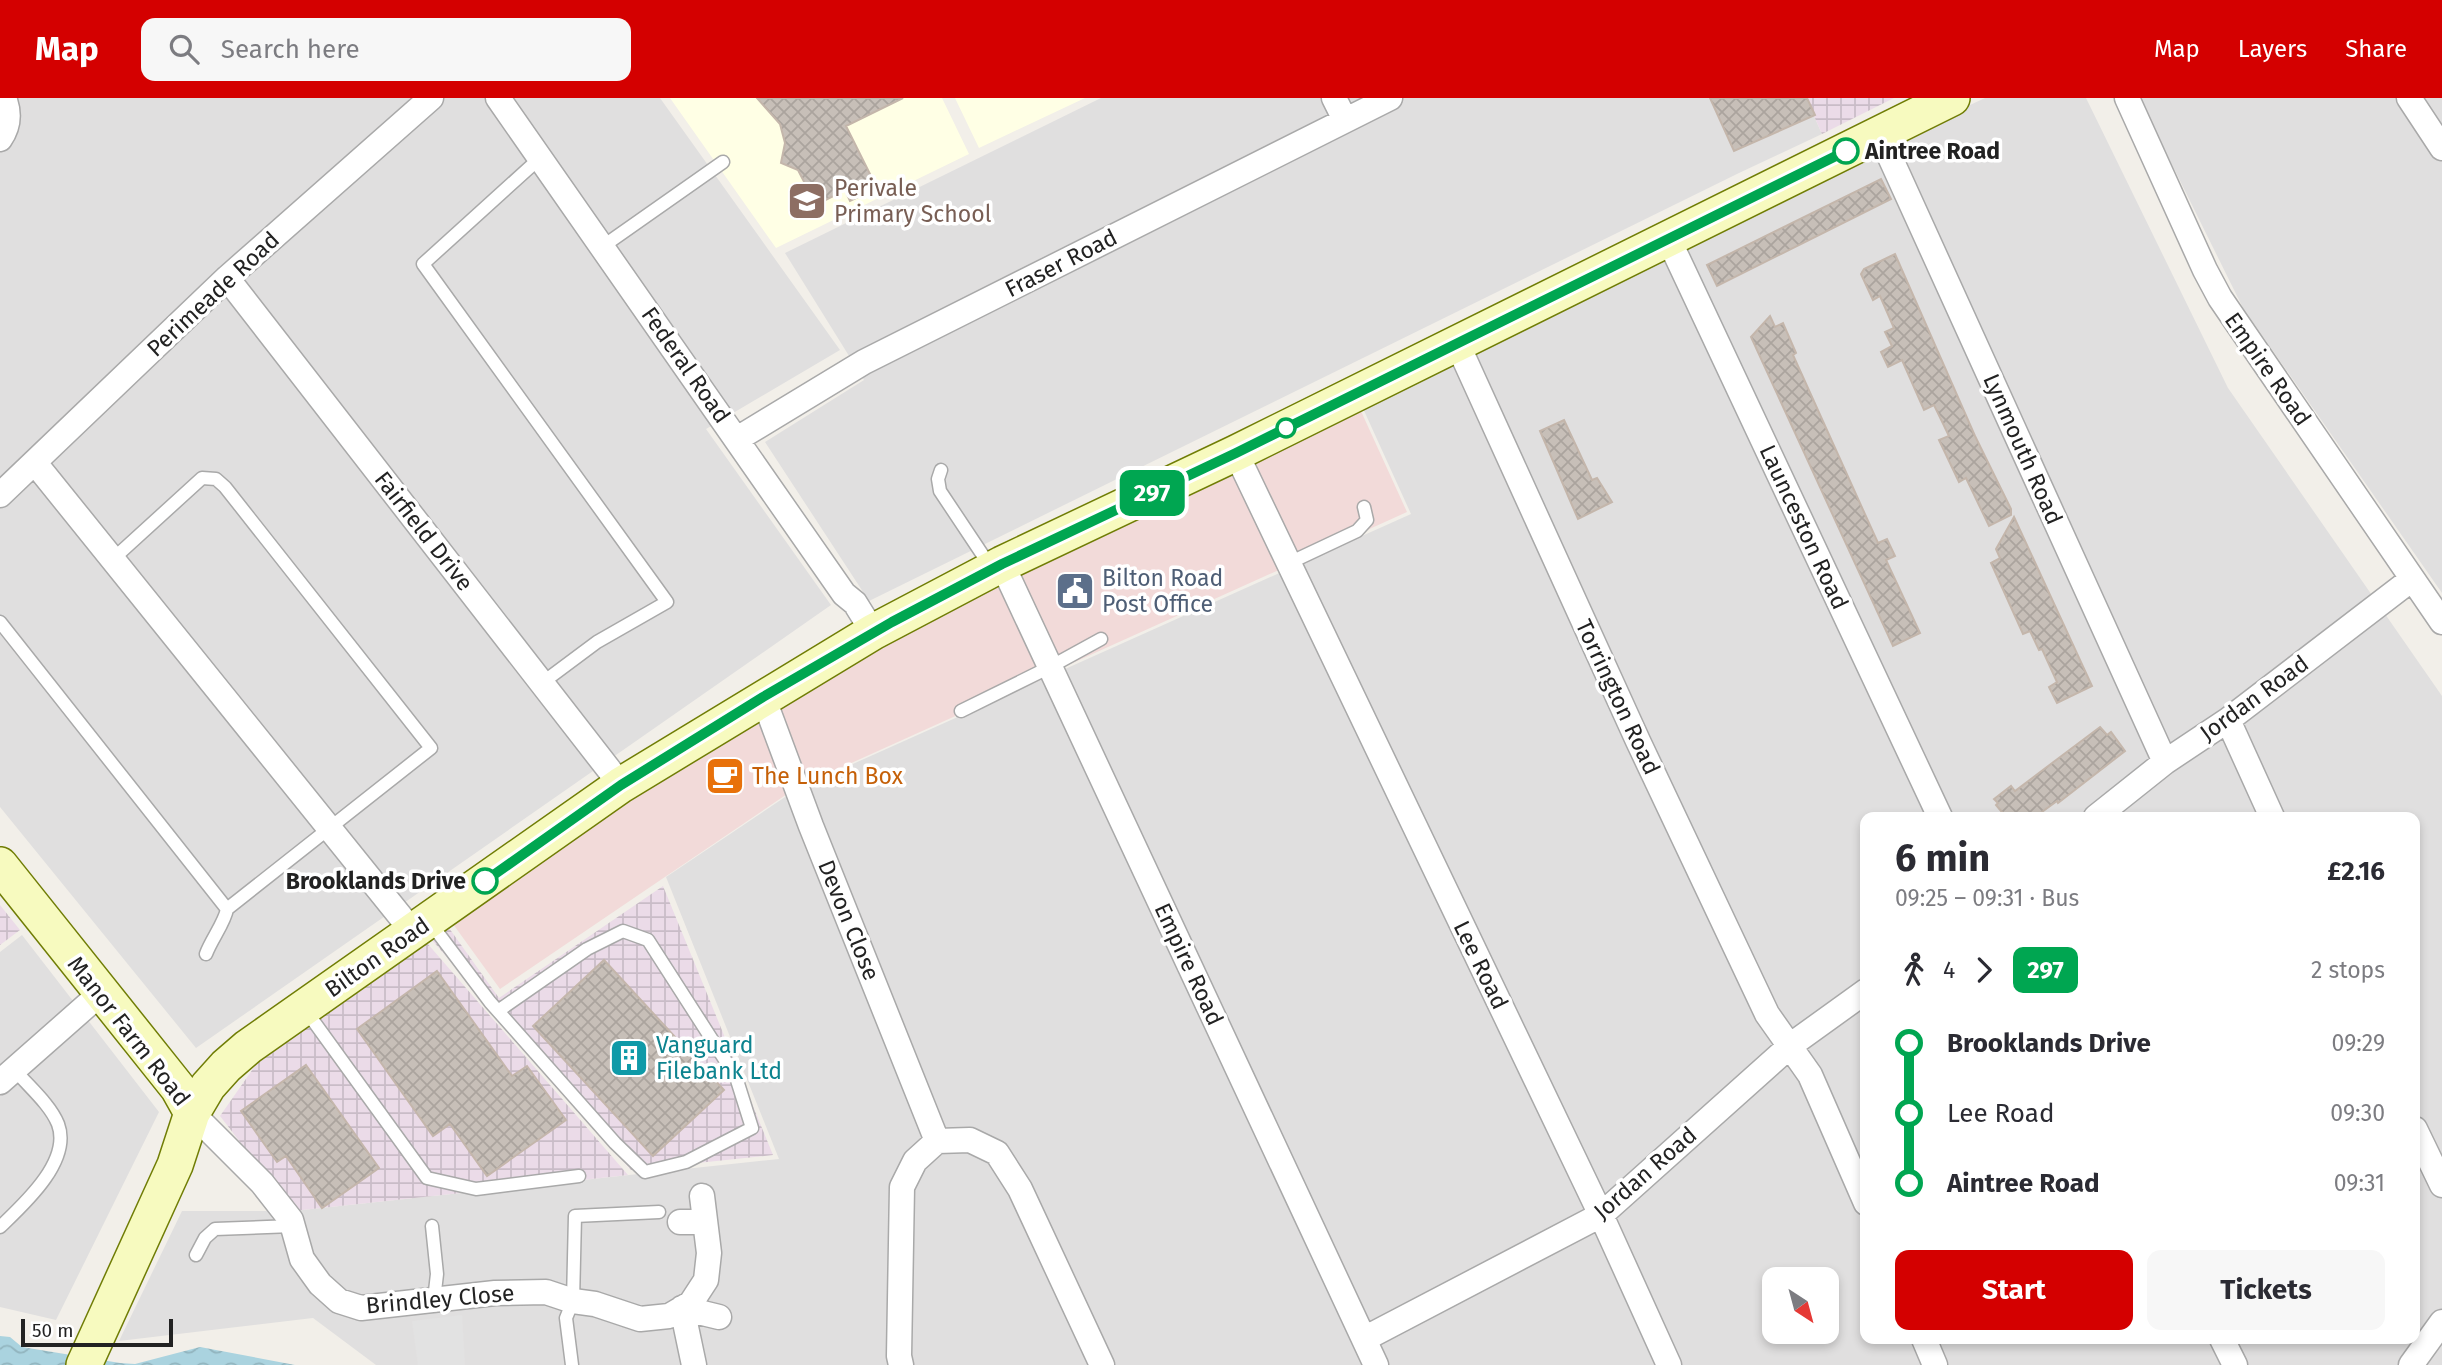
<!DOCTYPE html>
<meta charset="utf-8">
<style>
:root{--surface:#fff;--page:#f7f7f7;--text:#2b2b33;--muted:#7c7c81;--accent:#d40000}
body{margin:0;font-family:"Fira Sans",sans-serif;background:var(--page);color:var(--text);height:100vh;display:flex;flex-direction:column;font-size:26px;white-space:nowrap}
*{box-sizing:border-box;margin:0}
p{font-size:23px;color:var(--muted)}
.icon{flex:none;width:38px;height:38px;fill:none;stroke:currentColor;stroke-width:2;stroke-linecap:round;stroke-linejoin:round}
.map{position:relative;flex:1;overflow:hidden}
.side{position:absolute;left:1860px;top:714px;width:560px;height:532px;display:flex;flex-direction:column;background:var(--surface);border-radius:14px;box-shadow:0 4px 10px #0003}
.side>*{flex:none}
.badge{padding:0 14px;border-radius:10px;font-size:24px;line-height:46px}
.needle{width:46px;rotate:144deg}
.controls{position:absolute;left:1762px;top:1169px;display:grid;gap:14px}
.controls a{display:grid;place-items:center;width:77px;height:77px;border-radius:14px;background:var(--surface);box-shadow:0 4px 10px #0003;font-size:35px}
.scale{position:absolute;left:21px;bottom:18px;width:152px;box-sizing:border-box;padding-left:7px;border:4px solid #222;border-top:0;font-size:19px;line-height:24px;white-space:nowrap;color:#222;-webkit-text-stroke:5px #fff;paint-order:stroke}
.map>.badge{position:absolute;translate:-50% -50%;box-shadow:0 0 0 4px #fff}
.legs{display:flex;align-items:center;gap:10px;height:77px;padding:0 35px;font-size:23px}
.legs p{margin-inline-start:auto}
.summary{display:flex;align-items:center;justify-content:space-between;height:119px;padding:0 35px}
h1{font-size:38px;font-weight:700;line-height:52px}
.action{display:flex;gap:14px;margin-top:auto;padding:14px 35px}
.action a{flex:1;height:80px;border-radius:14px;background:var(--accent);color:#fff;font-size:28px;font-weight:700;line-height:80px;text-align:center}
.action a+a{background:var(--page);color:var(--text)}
ul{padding:0 35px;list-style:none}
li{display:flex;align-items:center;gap:24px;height:70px;font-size:26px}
li i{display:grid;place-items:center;width:10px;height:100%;margin:0 9px;background:currentColor}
li i::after{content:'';width:18px;height:18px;margin:-9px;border:5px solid;border-radius:50%;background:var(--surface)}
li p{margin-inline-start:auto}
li:first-child i{background:linear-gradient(#0000 50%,currentColor 0)}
li:last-child i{background:linear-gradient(currentColor 50%,#0000 0)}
header{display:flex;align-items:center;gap:42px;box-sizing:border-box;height:98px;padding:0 35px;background:var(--accent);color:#fff}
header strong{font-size:33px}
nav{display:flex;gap:38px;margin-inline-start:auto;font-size:24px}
.search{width:490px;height:63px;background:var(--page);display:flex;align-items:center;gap:18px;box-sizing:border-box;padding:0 24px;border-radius:14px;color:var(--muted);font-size:26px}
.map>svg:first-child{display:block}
.residential{fill:#e0dfdf;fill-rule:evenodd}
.commercial{fill:#f2dad9}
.industrial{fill:url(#industrial-grid)}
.education{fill:#ffffe5}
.parking{fill:#e2e2e2}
.water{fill:url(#water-waves)}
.building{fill:url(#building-cross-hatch);stroke:#c4b6ab;stroke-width:2}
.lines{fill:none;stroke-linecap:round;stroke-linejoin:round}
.lane-casing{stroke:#a9a9a9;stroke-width:15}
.street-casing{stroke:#a9a9a9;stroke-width:27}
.secondary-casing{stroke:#707d05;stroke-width:38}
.lane{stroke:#fff;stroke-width:12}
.street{stroke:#fff;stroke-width:24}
.secondary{stroke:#f7fabf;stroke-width:35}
.line-1-casing{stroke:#fff;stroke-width:16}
.line-1{stroke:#00a651;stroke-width:10}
.stop-1-dot{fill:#fff;stroke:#00a651;stroke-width:3.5}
.labels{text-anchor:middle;stroke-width:7;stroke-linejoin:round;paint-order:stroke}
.stop-label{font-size:23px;font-weight:bold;fill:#222;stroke:#fff;text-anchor:start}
.education-label{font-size:23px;fill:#785e54;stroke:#fff;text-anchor:start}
.street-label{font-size:23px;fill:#222;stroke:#fff}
.service-label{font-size:23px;fill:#4e5e75;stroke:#fff;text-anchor:start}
.food-label{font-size:23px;fill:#c56008;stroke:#fff;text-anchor:start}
.culture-label{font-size:23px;fill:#0d838f;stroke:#fff;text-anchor:start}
</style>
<header>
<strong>Map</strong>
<div class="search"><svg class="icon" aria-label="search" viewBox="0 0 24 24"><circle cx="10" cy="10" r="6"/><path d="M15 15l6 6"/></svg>Search here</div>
<nav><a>Map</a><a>Layers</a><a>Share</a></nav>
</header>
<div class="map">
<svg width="2442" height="1267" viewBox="0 0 2442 1267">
<defs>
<pattern id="industrial-grid" width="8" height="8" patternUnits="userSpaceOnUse" patternTransform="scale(1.75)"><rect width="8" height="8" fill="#ebdbe8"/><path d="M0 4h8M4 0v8" fill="none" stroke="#c9bcc7"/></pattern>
<pattern id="water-waves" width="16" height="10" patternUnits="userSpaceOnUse" patternTransform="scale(1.75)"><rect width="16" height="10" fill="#aad3df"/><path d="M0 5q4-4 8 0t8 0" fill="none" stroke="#92b5bf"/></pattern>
<pattern id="building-cross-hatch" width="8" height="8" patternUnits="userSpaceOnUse" patternTransform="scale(1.75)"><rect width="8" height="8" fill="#c7bfb8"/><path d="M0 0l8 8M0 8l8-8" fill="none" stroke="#aba49e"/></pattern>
</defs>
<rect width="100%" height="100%" fill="#f2efe9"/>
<path class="residential" d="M0 0H660L840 252 706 331 831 507 196 950 0 709Z
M1101 0H1806L1822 36 1739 75 869 503 765 344 864 282 785 155Z
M1985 0H2086L2228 290 2442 598V1267H376L313 1220 119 1243 182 1113H293L779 1061 666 779 797 691 1411 416 1356 295ZM1866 719H2415V1241H1866ZM1774 1181H1827V1234H1774Z
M2139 0H2442V495L2243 210Z
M22 837 159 1014 56 1222 0 1209V854Z"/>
<path class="commercial" d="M1355 300 1407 414 796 690 500 891 453 826 633 697 850 563Z"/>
<path class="industrial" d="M1806 0H1894L1822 36Z
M663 788 773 1057 631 1072 432 842 449 830 499 900Z
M0 807 20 832 0 847Z
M427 845 628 1077 293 1113 220 1018 257 965Z"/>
<path class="education" d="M670 0H942L969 56 776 150Z
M955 0H1085L979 50Z"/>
<path class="parking" d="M462 1217 465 1267H418L412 1223Z"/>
<path class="water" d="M0 1238 10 1239 22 1249 120 1265 135 1266 200 1249 295 1267H0Z"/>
<path class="building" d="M757 0H903L846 28 877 90 850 103 845 92 816 107 798 72 781 65 785 45 780 26Z
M1710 0H1807L1815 17 1734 53Z
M1881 81 1891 101 1717 188 1707 167Z
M1895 156 1975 338 2011 411V417L1989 428 1966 380 1959 384 1939 342 1949 338 1934 307 1924 312 1902 262 1888 269 1881 254 1892 248 1885 234 1894 230 1880 198 1873 202 1861 176 1864 171Z
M1770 218 1775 229 1783 225 1796 255 1793 257 1878 445 1887 441 1895 458 1886 462 1920 535 1893 548 1751 239Z
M1564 322 1592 382 1597 380 1612 404 1578 421 1540 333Z
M2014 419 2092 588 2057 605 2049 589 2057 584 2042 551 2039 552 2030 533 2023 536 1991 465 2000 460 1996 451Z
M2100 629 2107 637 2111 634 2125 653 2058 705 2057 703 2035 719H2006L1996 707 1998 705 1994 701 2011 688 2015 693Z
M604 862 724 992 653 1058 533 928Z
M437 873 512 978 527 968 566 1022 487 1078 450 1026 433 1038 357 931Z
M306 967 379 1070 322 1110 286 1058 277 1064 241 1013Z"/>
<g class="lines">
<g class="lane-casing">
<path id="lane" d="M540 60 423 166 667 504 597 544 542 585
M602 149 723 64
M941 372 938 381 940 393 990 468
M1289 465 1357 433 1367 422 1364 409
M0 524 227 811 431 650 225 389 216 381 202 380 112 462
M961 613 1050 569 1101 541
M429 823 490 904 498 913 615 1045 645 1074 686 1064 752 1030 736 979 648 842 623 833 587 851 498 913
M206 856C211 842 225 824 227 811
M304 910 427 1080 476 1091 579 1078
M432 1128 437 1176 434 1202
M0 1129C24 1106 72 1063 58 1026 50 1006 28 988 14 971
M196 1157 205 1140 215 1131 293 1128
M572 1267 566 1220 573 1203 575 1118 659 1114"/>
</g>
<g class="street-casing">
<path id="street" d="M498 0 844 496 855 505 873 534
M1334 0 1345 22
M2127 0 2205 172 2220 200 2442 524
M2409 0 2442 50
M1880 37 2165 664
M0 41C9 28 10 15 4 0
M1668 140 1940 719
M227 180 621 687
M1457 245 1638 643 1767 916 1810 977 1866 1105
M737 341 864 264 1390 0
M1236 355 1601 1117 1669 1267
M35 365 413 834
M0 397 227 180 431 0
M1002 466 1376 1267
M763 599 811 728 937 1043
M2228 622 2272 719
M2096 719 2165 664 2228 622 2412 481
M0 984 101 895
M192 1015 262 1085 291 1122 302 1161 320 1186 339 1203 361 1210 495 1195 546 1194 573 1203 595 1206 640 1221 669 1218 691 1205 706 1182 709 1155 702 1098
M2415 1031 2442 1087
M680 1124H705
M1364 1241 1601 1117 1791 947 1866 893
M1924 1241 1935 1267
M2222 1241 2235 1267
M694 1267 682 1210 719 1219
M901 1267 899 1258 902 1089 915 1063 937 1043 970 1042 997 1055 1020 1091 1102 1267
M2411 1267 2442 1224"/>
</g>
<g class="secondary-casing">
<path id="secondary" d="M0 767 178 990 192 1015
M84 1267 175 1067 192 1015 208 988 226 968 248 949 621 687 873 534 1002 466 1236 355 1952 0"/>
</g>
<use href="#lane" class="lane"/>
<use href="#street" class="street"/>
<use href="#secondary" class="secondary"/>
</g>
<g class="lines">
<g class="line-1-casing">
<path id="line-1" d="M485 783 621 687 763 599 892 524 1002 466 1236 355 1846 53"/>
</g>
<use href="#line-1" class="line-1"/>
</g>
<defs>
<g id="school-square" transform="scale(2.0125)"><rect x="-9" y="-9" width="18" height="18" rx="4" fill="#8d6e63" stroke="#fff"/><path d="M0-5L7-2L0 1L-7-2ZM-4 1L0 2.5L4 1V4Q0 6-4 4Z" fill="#fff"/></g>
<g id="civic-square" transform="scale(2.0125)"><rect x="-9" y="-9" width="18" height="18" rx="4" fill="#5c6f8a" stroke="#fff"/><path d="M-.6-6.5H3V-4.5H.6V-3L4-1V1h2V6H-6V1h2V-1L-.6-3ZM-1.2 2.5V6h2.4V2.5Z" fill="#fff"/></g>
<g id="cafe-square" transform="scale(2.0125)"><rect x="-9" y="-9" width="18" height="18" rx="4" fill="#e8710a" stroke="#fff"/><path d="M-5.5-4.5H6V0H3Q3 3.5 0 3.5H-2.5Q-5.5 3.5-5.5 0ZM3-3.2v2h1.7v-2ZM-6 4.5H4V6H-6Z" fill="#fff"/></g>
<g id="building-square" transform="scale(2.0125)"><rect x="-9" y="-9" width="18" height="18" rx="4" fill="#0f9aa8" stroke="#fff"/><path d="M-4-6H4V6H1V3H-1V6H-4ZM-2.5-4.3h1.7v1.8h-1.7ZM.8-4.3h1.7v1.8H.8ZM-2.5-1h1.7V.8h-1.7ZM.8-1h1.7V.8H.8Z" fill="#fff"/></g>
</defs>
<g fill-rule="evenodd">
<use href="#school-square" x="807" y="103"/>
<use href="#civic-square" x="1075" y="493"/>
<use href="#cafe-square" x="725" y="678"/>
<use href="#building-square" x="629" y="960"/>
</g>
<g class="stop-1-dot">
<circle cx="1846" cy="53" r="12"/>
<circle cx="1286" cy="330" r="9"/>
<circle cx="485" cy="783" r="12"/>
</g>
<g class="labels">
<g class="stop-label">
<text x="1865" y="61">Aintree Road</text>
<text x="466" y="791" text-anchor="end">Brooklands Drive</text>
</g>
<g class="education-label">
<text x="834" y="98">Perivale<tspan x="834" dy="26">Primary School</tspan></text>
</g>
<g class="street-label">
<text transform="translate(1061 165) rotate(-27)" y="8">Fraser Road</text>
<text transform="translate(213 196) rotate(-43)" y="8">Perimeade Road</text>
<text transform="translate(686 267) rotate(55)" y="8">Federal Road</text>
<text transform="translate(2268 271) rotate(55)" y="8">Empire Road</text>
<text transform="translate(2023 351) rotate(66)" y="8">Lynmouth Road</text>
<text transform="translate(1804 429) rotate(65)" y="8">Launceston Road</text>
<text transform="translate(424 433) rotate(52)" y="8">Fairfield Drive</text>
<text transform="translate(1618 599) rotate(65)" y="8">Torrington Road</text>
<text transform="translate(2254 600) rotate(-36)" y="8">Jordan Road</text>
<text transform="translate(849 822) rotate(68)" y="8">Devon Close</text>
<text transform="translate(377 859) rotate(-35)" y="8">Bilton Road</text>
<text transform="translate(1189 866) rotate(65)" y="8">Empire Road</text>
<text transform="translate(1481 867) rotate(64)" y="8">Lee Road</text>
<text transform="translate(129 933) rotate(52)" y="8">Manor Farm Road</text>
<text transform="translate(1645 1075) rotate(-41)" y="8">Jordan Road</text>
<text transform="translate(440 1201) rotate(-5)" y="8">Brindley Close</text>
</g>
<g class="service-label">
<text x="1102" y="488">Bilton Road<tspan x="1102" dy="26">Post Office</tspan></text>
</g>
<g class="food-label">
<text x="752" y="686">The Lunch Box</text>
</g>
<g class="culture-label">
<text x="656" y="955">Vanguard<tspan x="656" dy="26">Filebank Ltd</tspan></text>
</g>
</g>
</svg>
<div class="controls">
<a><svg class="needle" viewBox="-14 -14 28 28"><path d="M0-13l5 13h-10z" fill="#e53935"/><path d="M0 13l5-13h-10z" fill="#7c7c81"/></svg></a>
</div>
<div class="scale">50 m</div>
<b class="badge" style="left:1152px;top:395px;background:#00a651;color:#fff">297</b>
<section class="side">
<div class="summary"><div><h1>6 min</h1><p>09:25 – 09:31 · Bus</p></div><b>£2.16</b></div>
<div class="legs"><svg class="icon" aria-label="walk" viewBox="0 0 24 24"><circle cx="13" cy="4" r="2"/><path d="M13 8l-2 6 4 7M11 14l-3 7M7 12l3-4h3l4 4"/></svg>4<svg class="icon" aria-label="forward" viewBox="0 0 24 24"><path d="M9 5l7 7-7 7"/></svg><b class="badge" style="background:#00a651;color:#fff">297</b><p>2 stops</p></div>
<ul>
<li><i style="color:#00a651"></i><b>Brooklands Drive</b><p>09:29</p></li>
<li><i style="color:#00a651"></i><span>Lee Road</span><p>09:30</p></li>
<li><i style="color:#00a651"></i><b>Aintree Road</b><p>09:31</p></li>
</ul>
<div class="action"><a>Start</a><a>Tickets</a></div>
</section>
</div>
